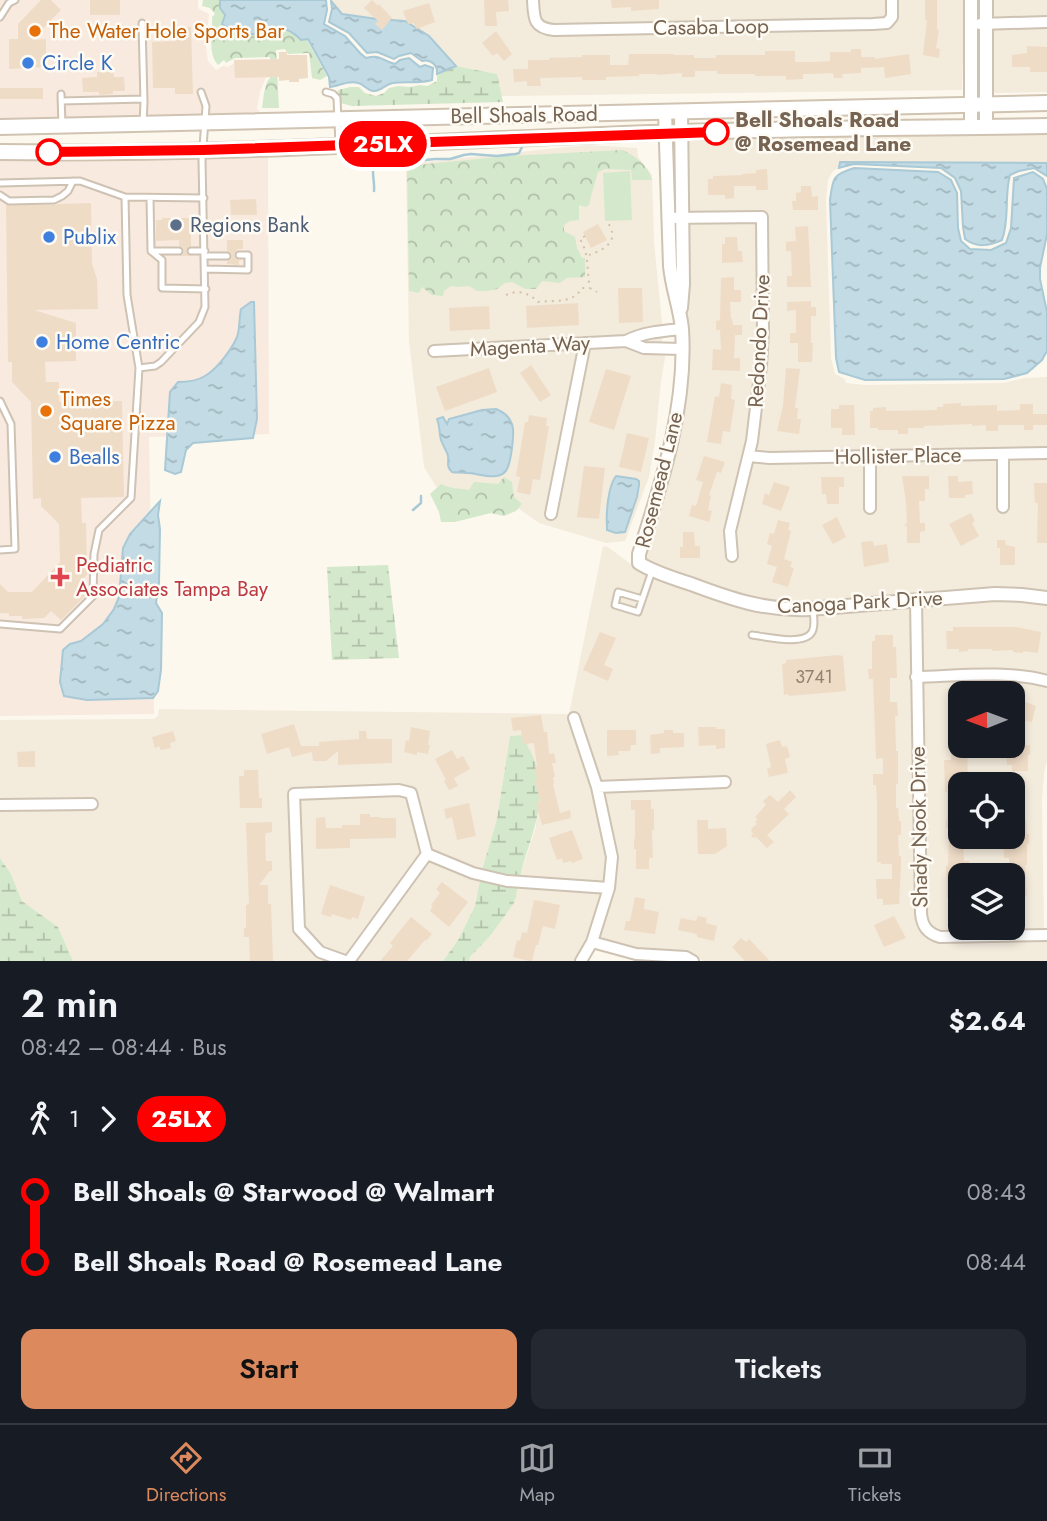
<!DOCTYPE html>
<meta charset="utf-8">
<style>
:root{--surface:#171b24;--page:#242831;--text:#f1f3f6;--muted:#9ea1a6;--line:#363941;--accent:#db895d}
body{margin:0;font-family:Jost,sans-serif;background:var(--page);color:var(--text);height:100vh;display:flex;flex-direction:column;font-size:26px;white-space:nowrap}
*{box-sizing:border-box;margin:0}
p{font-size:23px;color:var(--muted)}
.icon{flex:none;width:38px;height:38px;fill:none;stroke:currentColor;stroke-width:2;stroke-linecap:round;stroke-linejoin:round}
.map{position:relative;height:961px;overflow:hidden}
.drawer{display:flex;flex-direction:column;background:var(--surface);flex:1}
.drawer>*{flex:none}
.badge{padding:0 14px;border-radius:23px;font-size:24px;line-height:46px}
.needle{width:46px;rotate:269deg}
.buttons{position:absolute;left:948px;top:681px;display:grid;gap:14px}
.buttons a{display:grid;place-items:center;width:77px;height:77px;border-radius:14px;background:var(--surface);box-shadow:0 4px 10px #0003;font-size:35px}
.map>.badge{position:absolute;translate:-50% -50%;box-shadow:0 0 0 4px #fff}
.legs{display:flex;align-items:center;gap:10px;height:77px;padding:0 21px;font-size:23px}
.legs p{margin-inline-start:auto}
.head{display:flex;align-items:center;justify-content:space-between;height:119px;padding:0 21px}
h1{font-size:38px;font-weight:600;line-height:52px}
.primary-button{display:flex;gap:14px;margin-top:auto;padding:14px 21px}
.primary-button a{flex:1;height:80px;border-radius:14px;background:var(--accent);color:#111;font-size:28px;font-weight:600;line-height:80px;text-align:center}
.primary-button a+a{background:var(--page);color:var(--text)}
ul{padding:0 21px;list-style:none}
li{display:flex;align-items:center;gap:24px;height:70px;font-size:26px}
li i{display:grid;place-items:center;width:10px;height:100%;margin:0 9px;background:currentColor}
li i::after{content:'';width:18px;height:18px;margin:-9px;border:5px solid;border-radius:50%;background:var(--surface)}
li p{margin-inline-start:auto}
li:first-child i{background:linear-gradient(#0000 50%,currentColor 0)}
li:last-child i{background:linear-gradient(currentColor 50%,#0000 0)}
.dock{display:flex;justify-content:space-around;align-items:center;height:98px;border-top:2px solid var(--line);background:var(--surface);font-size:19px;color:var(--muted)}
.dock a{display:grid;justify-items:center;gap:4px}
.dock .current{color:var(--accent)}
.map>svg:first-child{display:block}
.residential{fill:#f3ebdc;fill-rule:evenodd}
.commercial{fill:#f8eadf}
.green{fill:#d4e9cc}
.forest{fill:url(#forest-crowns)}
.wetland{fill:url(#wetland-marsh)}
.water{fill:url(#water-ripples);stroke:#a9c9d6;stroke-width:2}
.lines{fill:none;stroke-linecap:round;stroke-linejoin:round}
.stream{stroke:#a9c9d6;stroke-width:2.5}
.building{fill:#efdcc7}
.service-casing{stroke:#cec2b3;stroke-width:9}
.minor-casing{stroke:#cec2b3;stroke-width:14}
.tertiary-casing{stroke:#cec2b3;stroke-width:16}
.secondary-casing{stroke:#d0c3b1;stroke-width:18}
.path{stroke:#d5c0a9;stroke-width:2;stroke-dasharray:2 5;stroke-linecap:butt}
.service{stroke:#fff;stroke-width:5}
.minor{stroke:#fff;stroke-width:10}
.tertiary{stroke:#fff;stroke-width:12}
.secondary{stroke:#fff;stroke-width:14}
.line-1-casing{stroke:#fff;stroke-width:16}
.line-1{stroke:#f00;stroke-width:10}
.food-dot{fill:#e8710a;stroke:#fefbf4;stroke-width:2.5}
.shop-dot{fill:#3f7fe0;stroke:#fefbf4;stroke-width:2.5}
.stop-1-dot{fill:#fff;stroke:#f00;stroke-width:3.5}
.service-dot{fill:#5c6f8a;stroke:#fefbf4;stroke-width:2.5}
.health-dot{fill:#e0444e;stroke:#fefbf4;stroke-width:2.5}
.labels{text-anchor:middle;stroke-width:5;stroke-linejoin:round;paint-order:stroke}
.number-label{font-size:18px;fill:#94816e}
.street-label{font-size:21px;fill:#766351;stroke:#fefbf4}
.food-label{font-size:21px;fill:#c56008;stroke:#fefbf4;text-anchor:start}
.shop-label{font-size:21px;fill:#366cbe;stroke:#fefbf4;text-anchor:start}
.stop-label{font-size:21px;font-weight:bold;fill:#766351;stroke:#fefbf4;text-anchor:start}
.service-label{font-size:21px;fill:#4e5e75;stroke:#fefbf4;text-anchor:start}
.health-label{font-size:21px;fill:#be3a42;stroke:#fefbf4;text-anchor:start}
</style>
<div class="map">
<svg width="1047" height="961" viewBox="0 0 1047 961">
<defs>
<pattern id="forest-crowns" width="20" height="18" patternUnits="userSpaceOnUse" patternTransform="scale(1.75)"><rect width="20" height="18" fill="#d4e9cc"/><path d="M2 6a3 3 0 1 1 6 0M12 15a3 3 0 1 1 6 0" fill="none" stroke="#b1c0a8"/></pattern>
<pattern id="wetland-marsh" width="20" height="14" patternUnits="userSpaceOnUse" patternTransform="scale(1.75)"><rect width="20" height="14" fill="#d4e9cc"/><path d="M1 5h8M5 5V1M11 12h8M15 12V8" fill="none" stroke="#b1c0a8"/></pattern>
<pattern id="water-ripples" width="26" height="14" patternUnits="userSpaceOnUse" patternTransform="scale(1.75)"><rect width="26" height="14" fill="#c2dbe5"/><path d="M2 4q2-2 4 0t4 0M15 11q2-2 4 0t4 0" fill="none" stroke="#a2b5bc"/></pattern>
</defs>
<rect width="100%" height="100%" fill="#fcf8ed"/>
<path class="residential" d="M331 0H528V16L533 28 544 34 554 35 873 29 888 28 897 20 898 0H965L962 90 501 96 497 74 456 66 430 36 405 21 377 19 342 14Z
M539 0H886L887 15 884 18 872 19 554 25 548 24 541 19Z
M991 0H1047V17L992 18Z
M1047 27V92L994 93 992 83V28Z
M1047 121V163L840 162 839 168 833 171 828 180 826 200 831 358 835 374 845 379 846 383 865 385 1004 383 1024 378 1047 377V448L770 453 756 452 764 393 768 331V217L762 212H688L687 128Z
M587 145 637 148 638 157 652 175 654 242 662 323V341L665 358 661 381 655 441 649 477 625 541 606 543 539 523 515 506 442 496 424 467 409 341 406 164Z
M688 222H756L757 331 756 365 747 440 725 530 727 561 738 560 736 532 754 462 770 463 864 461 865 514 876 513V461L997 459 998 512H1009L1008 459 1047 458V593L809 604 755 600 654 566 645 561V555L670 472 680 423 687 315 686 312 689 284Z
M603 546 608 547 633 566V568L728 603 765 613 789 615 911 606 915 913 916 924 920 931 925 936 940 942 1047 940V961H704L686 952 637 949 599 939 614 893 618 857 604 792 730 786V777L601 782 577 712 567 716 591 788 607 857 604 883 520 877 536 826 522 735 510 736 497 819 482 870 432 850 419 804 412 788 399 785 294 789 289 794 293 930 316 956 330 961H73L58 927 22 901 11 874 0 858V720L154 719 158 716 159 709 569 714Z
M1006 599 1047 604V675L1035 672 1016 670 922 672V605Z
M1015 680 1033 682 1047 686V760L1044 773 1042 800 1044 930 941 932 932 928 927 921 926 912 922 682ZM961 693H1013V746H961ZM961 784H1013V836H961ZM961 875H1013V928H961Z
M398 795 406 797 421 853 346 956 324 948 304 927 300 798Z
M429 860 480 880 475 906 458 940 443 961H356Z
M518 887 601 893 587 940 574 961H469L470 957 491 935 514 903Z"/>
<path class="commercial" d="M0 0H198V7L199 9 209 14 206 47 208 61 216 70 223 66 228 67 236 62 266 77 260 92 257 109 260 112 269 113 268 124 0 127Z
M268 157 269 434 149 437 154 714 0 716V159Z"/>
<path class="green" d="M630 171 632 220 605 221 603 173Z"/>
<path class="forest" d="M203 0H220L219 8 224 14 222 24C233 32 246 37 259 34 263 33 266 30 270 29 281 27 293 33 301 40H307L327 76 320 80 312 78 309 53 288 54 285 49 276 50 279 108H262L264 93 267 82 270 78V57L235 58 226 63 224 60 218 65C207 52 213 33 212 17L215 14 210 8 202 6Z
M623 150C635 156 649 166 652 180H632L631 170 605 169 598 172C595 183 591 194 589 205L586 207 579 205V220L570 221 564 225V231L575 237 577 248 582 258H585V277L567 278 560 283 542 281 536 289H525L512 282 505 283 497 289 488 291H477L469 286 458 287 451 286 444 291 443 296 432 295 422 287 419 293 409 291 407 166 508 156Z
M504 477 512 482 514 497 522 504 516 511 504 516 491 513 455 522H441L439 512 430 494 441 484C451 489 458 488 469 490L474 482 498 484Z"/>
<path class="wetland" d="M456 66 497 74 503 102 352 106 340 103 338 90 350 87H359L365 93 376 96 384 93 389 88 398 86 410 87 420 85 427 86 437 81V74Z
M388 565 399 658 332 660 327 567Z
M522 735C527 745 533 755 536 765 548 805 529 839 520 877L508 876 482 870 497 819 510 736Z
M0 858 11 874 22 901 58 927 73 961H0Z
M480 880 506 886 518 887 514 903 491 935 470 957 469 961H443L458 940 475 906Z"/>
<path class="water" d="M220 0H326L327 10 324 24 345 36 360 53 366 58C382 54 381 61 395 64L400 60 409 58 420 67 425 65 433 68 432 80C421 84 405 81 393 83 385 84 381 92 373 91 366 90 364 84 358 83 348 80 339 86 330 87L329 77 308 39 301 40C294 32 282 26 271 28 267 29 264 32 260 33 247 36 233 32 222 24L225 15 220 8Z
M331 1 342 14 377 19 405 21 429 36 456 66 437 74C438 65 431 59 422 61L411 53 399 56 394 59 377 52 367 53 349 33 329 22 332 9Z
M840 162 1047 163V176L1034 168 1019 171 1010 175C1004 196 1010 219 1002 240 989 246 977 248 965 239L963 227 961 191 955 178 941 168 854 164 839 168Z
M854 168 938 172 951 180 957 193 958 228 961 241 970 249 991 250 1006 243 1011 228 1014 178 1033 172 1043 179 1047 189V234L1040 268V279L1047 312V351L1042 360 1027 373 1004 379 865 380 839 372 836 358 830 200C833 178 832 175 854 168Z
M251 302H254L257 419 253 438 193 443 186 450 181 472 175 474 165 470 170 392 178 382C187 382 197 381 205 376 217 369 232 349 237 337 240 329 239 318 241 309Z
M496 409C504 412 509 416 512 424 515 432 511 466 505 472 496 481 477 473 467 473 462 472 457 473 452 472 446 466 449 464 448 456 447 451 443 446 441 440 439 433 440 426 437 419L443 417 447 424 449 419 482 410Z
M616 476 636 479 639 481V485L637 497 625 532 616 533 607 530V527C606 513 608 486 616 476Z
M160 501 158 515 160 529 159 583 156 603 162 613 161 670 158 691 153 698 87 700 64 696 60 682 63 650 70 644 81 641 103 624 114 609 119 597 123 548 130 534Z"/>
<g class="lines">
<path class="stream" d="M374 191C375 182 371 171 374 163L381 160 396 163 435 159H450L464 155 471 154 497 156 516 154 519 153 524 143
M413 510 421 503V496"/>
</g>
<path class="building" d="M41 0H51L61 10 32 40 46 39V67L9 69V39H18V24Z
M90 0H120V15H90Z
M372 0 378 6 379 4 392 18 382 30 375 24 378 21 364 8Z
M484 0H508L509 11 496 12 497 26H485Z
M611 0H659V9L631 11V7L612 8Z
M925 0H937V29L939 30 936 48 940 49 939 58 923 55 927 20 925 21Z
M429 3 435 22 416 29 414 23 408 24 403 11Z
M191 27 193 94H175V88H153L152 42 175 41 174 28Z
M496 31 512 54 504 61 497 53 493 56 482 43Z
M1027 46 1047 47V72H1030V67H1012V55L1027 53Z
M851 49H861V57H875V59L909 54 911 74 885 78 884 67 861 68V73L842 74 843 78H834L833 73 808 74H803V79L786 80V76H755V74H717V71H695V77H682V73L657 75V74H639V76L606 77V80H582V77L540 78 541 86H527V81L514 82 513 69H528V60H549V58L582 57V55H610V65H628L629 54H674V55H694V58H716V55H765V51H795V62H815L830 61V52H851Z
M279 52H287V55H307L308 78 299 79V82H289V80L279 81V77L235 78 234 60 279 59Z
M97 72H113L114 77H124L125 91H113V94L99 95V92H83L82 78 97 77Z
M0 88H43V99H0Z
M767 169 768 190H756V186H734V198L725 199V195H708V179H713V176L742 175V174L756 173V170Z
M801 186H811L812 197 818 196V210H793L792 201H796V193L801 192Z
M256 199 257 215H231L230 200Z
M91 203 92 264 97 279 98 309 34 310 76 323V361L45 362 46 382H59V402L122 401 124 497 81 498 82 523H86L87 575 80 582 88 589V593L61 620 51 611 44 618 22 619V616H9V613H0V584L8 592H32L60 562 59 524 41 506V498L33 499 31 402 12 382V362H8L6 205H54L59 204Z
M162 218H195V230H191V246L186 250 187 254 191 256H179L183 254 184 250 182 247 179 246V240L156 241V220H162Z
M598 224 607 240 591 248 583 232Z
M808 226 811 287H787V276H792L791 251H786V242L796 241 795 227Z
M725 237H737L738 251H742L743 262 722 263V244H725Z
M227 240H243V249H238L234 254 235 258 239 260V265L227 264V261L231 259 232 255 230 252 227 251Z
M734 277V290H741V302H730L731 319H732L733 325H742V335H735V338L734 358H740V371L712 370 713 349 721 350 720 330H716V321L720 320 721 278Z
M618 288H642L643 322 619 323Z
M811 301V307H816V316H811V343H813L812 362H798V343H790V333H796V310L787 311V302Z
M578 303 579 325 527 328 526 306Z
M489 306 490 329 450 331 449 308Z
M531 365 551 395 540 402 520 373Z
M489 368 497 392 445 411 436 387Z
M786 368 800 369 795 408H798L797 419H801L799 434 777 431 783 406Z
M606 369 631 376 614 430 589 422Z
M721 383 732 385 731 399 735 400 730 432 723 431 721 444 707 442 715 396 719 397Z
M961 403V406L997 405V411L1020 410V404H1033V414H1047V425H1033V430H1024V425H998V431H986V425L972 426V424L924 426V428H908V434H898V430H878V428H870V411H873V408L886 407V411L937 410V407H943V404Z
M839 405H854L855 435H842V428H831V409H839Z
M529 415 547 418 546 426H549L540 480 533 479 530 495 517 492 520 477 516 476 525 422H528Z
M627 433 649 438 641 472 619 467Z
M704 456 725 462 721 473 717 472 709 495 711 496 708 510 712 511 709 522 689 516 692 505 696 506 703 482 696 480Z
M584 466 605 468 599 519 577 517Z
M902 476H929V489H925V501H919L920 523H925V531L920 532V543H907V527L904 525 907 523 906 502Z
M948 476H958V482L972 481 973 494 965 495V498H949Z
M821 477H844V487H839V504H827L826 494H822Z
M774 482 790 487 781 511 762 504 765 493 769 495Z
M1034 483H1047V543H1037L1038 503H1035Z
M971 513 975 521 972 523 979 536 961 546 949 524Z
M837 517 846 537 833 544 822 525Z
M778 520 790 523 788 530 791 531 784 559 792 562 790 567 794 568 788 587 772 582 777 567 767 564 772 546 767 544 770 533 774 534Z
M683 532H694L695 546H700V558H680V547H683Z
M997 540H1005L1006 545 1015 547V565H1000V548H997Z
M873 541 874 546 887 544 889 562 864 567 861 542Z
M953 627H1016L1041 632 1038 653 1023 651V653L1013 652V650L992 651V649H968V651L959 652V649H947L946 631H953Z
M600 632 616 638 604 665 613 669 608 681 583 670Z
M875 635H893V647H896L897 678H890V702H897L898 716H895L896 751H898V784H896V808H898L899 821H901V835H898L899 856H901V865L899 904 883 905V899H877L876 879H892V864H881V862H877V800L876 785H873V774H883V758L876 759 873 679H869L868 669H872V641H875Z
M838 655 843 656 846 691 789 696 788 694 784 695 782 664 786 663V660Z
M1017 699 1036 706 1032 722 1024 721 1023 725 1013 723Z
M948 701H961V722H949Z
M541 715 544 732H547L549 754 554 753 556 763H552L555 777H553L554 784H553L560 813 570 810 571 818 542 825 536 803 540 802 535 779H537L535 766H537L534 743 523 744 521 730 513 731 511 718Z
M294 724 301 746H319V742L359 739V731H366L367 739H392V763L338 765V751L326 761H313L312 752 292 757 289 747 267 754 261 734Z
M411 727 430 731 428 745H430L428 754 417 752V755L404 752 406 740 409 741Z
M698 727H716V729H725V748L716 749V745L699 746Z
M607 730H636V745H631L630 751H618L619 755 607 756Z
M664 730H673V733H684V747L660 748V753L651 754 650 735 664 733Z
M173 731 176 741 170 743 171 748 161 750 159 746 155 748 152 737Z
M780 740 782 747 787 746 790 757 785 759 788 773 769 777 767 769 771 767 766 744Z
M1030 745V755H1028V771H1012V765H1007L1005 746Z
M951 746H967L968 784H961V836H963L964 861H969V875H961V898H947L946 866H948L949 828H946V819H947V792H945L944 760H951Z
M452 750 457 759 463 756 470 769 454 778 458 786 449 790 444 781 446 780 435 759Z
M35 751V767H18L17 752Z
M244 770H258L259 798H262V808H240L239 776H244Z
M790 790 796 797 784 809 789 814 767 835 774 842 767 848 756 837 751 838 753 833 751 831 752 828 757 824 755 822 758 819 755 817 766 805 763 801 770 795 778 802Z
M631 800H651V809H654V830H652L653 858H649V869H636V849H634V839H635V810H631Z
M469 803 476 836 457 840 452 817 446 819 444 809Z
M360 814H370V817H380V818H396V838L350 839V848L316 849V818L325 817 326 828H342V825H360Z
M1013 819H1026L1027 834H1029V844H1027V865H1025L1027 896H1025V912H1013V875H1010L1009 858H1004L1003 836H1013Z
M697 820H708V829L726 828 727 846 715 854H698Z
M272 822V832L266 833 265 837 266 861H272V871H270L259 885H268V904H271L273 961H250L249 937H244V928H246V905L249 904 246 823Z
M572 830 583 859 572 863 571 861 563 863 562 858 557 860 549 838Z
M442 882 468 902 449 927 430 911 433 906 431 905 440 893 436 889Z
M330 885 365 897 358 919 352 917 351 920 332 914 331 917 321 914Z
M635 897 645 899 644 909 659 912 655 934 624 930 626 921H630Z
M534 900 560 905 555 929 543 926 538 945H536L532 961H529L513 957 517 940 520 941 522 932 527 933Z
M698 916 707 918 706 923 717 926 714 941 697 937V935L693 933 678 930 681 918 696 921Z
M894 916 906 938 884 947 874 925Z
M411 917 432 934 426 941 425 940 407 961H380L393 946 390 943Z
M741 938 746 942 749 939 770 961H745L732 947Z"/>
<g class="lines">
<g class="service-casing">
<path id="service" d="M0 17 9 3 15 0
M142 23 144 102 143 124
M326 92 333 94 337 98 339 145
M61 94 62 126
M61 101 144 99
M0 183 80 181 125 197 127 295 139 368 131 498 99 530 94 554 93 596 60 629 0 624
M0 195 9 201 54 200 62 196 68 191 73 181
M125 197 204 198
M150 198 151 251
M151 251 162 260V288L206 289
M151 251H179
M191 251H205
M205 256H227
M205 269 248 270V255H239
M139 368 155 366 161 362 199 322 205 307 202 161 206 106 201 92
M0 401 11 424 15 549 0 550
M642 599 618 592 615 605 638 612 652 571
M752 635C767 637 804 646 812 632 816 625 813 616 813 609"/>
</g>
<g class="minor-casing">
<path id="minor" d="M533 0C534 18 533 28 554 30L873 24 887 23 892 17V0
M980 24 1047 22
M668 218 762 217 763 331 761 365 752 441 730 531 732 556
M626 341 644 348 682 349
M434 351 626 341C644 332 661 331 682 329
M1003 454V507
M749 456 769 458 1047 453
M870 456V508
M551 514 585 343
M916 600 921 913C922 926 927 933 940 937L1047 935
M916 677C957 676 1008 670 1047 681
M574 718 597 787 612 857 609 888 592 942 581 961
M597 787 725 782
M0 805 92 804
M427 854 473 873 507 881 609 888
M592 942 636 954 686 957 693 961
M345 961 320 952 299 929 294 794 399 790 411 793 427 854 349 961"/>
</g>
<g class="tertiary-casing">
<path id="tertiary" d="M986 0V126
M665 112 670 266C672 288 680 308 682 329 687 406 662 482 639 554V563C655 573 673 578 691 584 731 599 765 611 809 609L995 594 1022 595 1047 598
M971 126V0
M681 308 683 284 681 111"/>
</g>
<g class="secondary-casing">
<path id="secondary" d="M0 127 1047 103
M0 152C217 155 434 141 650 133 782 128 915 128 1047 126"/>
</g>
<path class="path" d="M585 236 580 239C590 256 586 269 590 288L597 292
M589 255C598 252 615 245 612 232 611 229 609 225 608 221
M506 295C518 289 529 293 538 302 555 300 573 304 582 288H590"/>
<use href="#service" class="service"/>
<use href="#minor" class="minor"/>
<use href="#tertiary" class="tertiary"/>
<use href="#secondary" class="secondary"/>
</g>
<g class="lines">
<g class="line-1-casing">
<path id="line-1" d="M49 152 203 150 716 132"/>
</g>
<use href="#line-1" class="line-1"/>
</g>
<g class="food-dot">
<circle cx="35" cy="31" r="7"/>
<circle cx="46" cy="411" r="7"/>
</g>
<g class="shop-dot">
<circle cx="28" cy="63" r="7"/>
<circle cx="49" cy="237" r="7"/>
<circle cx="42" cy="342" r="7"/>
<circle cx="55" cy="457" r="7"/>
</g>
<g class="stop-1-dot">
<circle cx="716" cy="132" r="12"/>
<circle cx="49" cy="152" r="12"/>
</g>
<circle class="service-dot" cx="176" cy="225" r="7"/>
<path class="health-dot" d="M56.5 566.5h7v7h7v7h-7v7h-7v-7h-7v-7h7z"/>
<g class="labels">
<g class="number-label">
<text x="814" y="683">3741</text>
</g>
<g class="street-label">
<text transform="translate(711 27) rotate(-1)" y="7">Casaba Loop</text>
<text transform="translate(524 115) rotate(-1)" y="7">Bell Shoals Road</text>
<text transform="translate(759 341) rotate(-87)" y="7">Redondo Drive</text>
<text transform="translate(530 346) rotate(-3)" y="7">Magenta Way</text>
<text transform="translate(898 456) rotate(-1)" y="7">Hollister Place</text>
<text transform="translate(659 480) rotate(-76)" y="7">Rosemead Lane</text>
<text transform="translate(860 602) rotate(-3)" y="7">Canoga Park Drive</text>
<text transform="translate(919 827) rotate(-91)" y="7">Shady Nook Drive</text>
</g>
<g class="food-label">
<text x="49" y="38">The Water Hole Sports Bar</text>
<text x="60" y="406">Times<tspan x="60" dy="24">Square Pizza</tspan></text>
</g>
<g class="shop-label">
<text x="42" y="70">Circle K</text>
<text x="63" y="244">Publix</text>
<text x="56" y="349">Home Centric</text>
<text x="69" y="464">Bealls</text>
</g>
<g class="stop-label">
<text x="735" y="127">Bell Shoals Road<tspan x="735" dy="24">@ Rosemead Lane</tspan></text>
</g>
<g class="service-label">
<text x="190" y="232">Regions Bank</text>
</g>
<g class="health-label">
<text x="76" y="572">Pediatric<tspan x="76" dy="24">Associates Tampa Bay</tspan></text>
</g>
</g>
</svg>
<div class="buttons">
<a><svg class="needle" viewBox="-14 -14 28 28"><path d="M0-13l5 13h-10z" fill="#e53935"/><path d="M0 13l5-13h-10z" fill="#9ea1a6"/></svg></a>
<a><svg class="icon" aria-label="locate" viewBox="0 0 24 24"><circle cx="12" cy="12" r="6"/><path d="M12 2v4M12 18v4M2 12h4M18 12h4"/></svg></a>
<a><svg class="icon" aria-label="layers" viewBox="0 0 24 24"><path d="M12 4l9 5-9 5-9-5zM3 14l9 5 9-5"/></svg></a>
</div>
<b class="badge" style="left:383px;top:144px;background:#f00;color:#fff">25LX</b>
</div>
<section class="drawer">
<div class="head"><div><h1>2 min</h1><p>08:42 – 08:44 · Bus</p></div><b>$2.64</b></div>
<div class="legs"><svg class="icon" aria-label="walk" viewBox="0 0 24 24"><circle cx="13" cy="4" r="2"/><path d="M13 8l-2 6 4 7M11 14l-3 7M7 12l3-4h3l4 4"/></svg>1<svg class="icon" aria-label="forward" viewBox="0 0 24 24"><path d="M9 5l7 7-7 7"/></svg><b class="badge" style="background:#f00;color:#fff">25LX</b></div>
<ul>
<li><i style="color:#f00"></i><b>Bell Shoals @ Starwood @ Walmart</b><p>08:43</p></li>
<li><i style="color:#f00"></i><b>Bell Shoals Road @ Rosemead Lane</b><p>08:44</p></li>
</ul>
<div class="primary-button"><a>Start</a><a>Tickets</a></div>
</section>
<nav class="dock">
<a class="current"><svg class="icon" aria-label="directions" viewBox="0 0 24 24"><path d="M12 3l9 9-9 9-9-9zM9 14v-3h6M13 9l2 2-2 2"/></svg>Directions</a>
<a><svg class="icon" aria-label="map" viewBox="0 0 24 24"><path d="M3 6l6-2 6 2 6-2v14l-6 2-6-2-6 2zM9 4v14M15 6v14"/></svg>Map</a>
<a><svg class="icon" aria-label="tickets" viewBox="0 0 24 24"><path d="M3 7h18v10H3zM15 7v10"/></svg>Tickets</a>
</nav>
